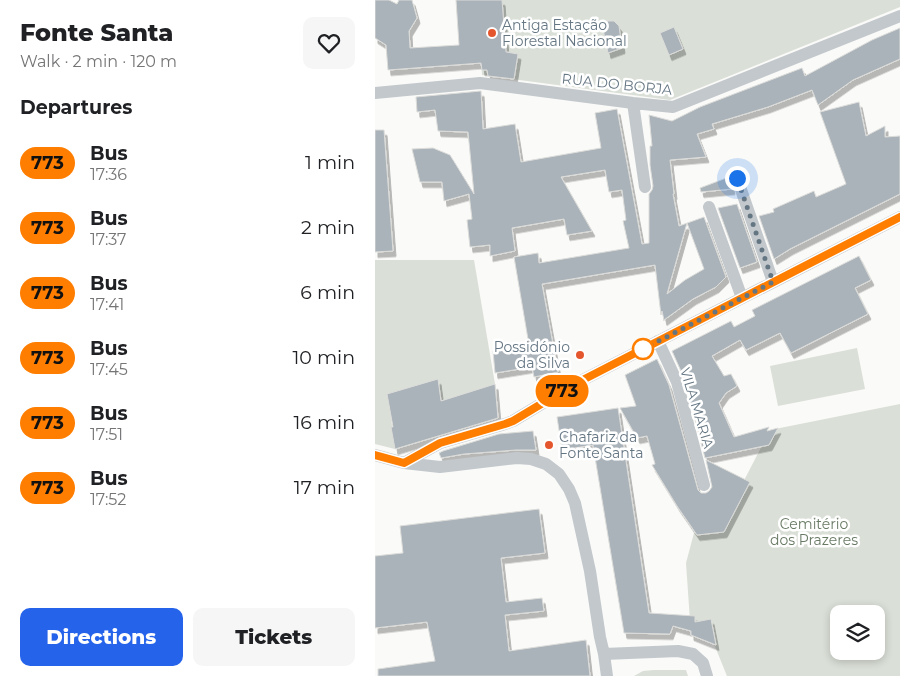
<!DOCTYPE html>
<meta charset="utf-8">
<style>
:root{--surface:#fff;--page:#f6f6f6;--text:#202124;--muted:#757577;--accent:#2563eb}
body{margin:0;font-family:Montserrat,sans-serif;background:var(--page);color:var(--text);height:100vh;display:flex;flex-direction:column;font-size:19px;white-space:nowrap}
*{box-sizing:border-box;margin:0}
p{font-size:16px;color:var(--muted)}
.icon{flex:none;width:28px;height:28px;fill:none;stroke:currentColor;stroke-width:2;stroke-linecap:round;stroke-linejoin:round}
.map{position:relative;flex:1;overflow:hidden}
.side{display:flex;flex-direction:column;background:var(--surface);width:375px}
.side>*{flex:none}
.badge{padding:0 10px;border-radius:16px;font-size:18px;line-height:32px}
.fabs{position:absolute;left:455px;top:605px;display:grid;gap:10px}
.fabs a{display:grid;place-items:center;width:55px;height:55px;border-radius:10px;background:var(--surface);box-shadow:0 2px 8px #0003;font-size:25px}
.you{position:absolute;width:25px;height:25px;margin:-12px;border:4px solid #fff;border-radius:50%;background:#1a73e8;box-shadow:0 0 0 8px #1a73e833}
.map>.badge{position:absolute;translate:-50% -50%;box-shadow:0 0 0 2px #fff}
h2{padding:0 20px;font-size:19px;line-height:45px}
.round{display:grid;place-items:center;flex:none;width:52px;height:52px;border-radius:10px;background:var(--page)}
.headline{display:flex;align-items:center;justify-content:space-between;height:85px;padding:0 20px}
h1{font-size:24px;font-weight:800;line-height:38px}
.cta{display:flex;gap:10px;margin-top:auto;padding:10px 20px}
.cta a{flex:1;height:58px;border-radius:10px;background:var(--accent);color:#fff;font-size:20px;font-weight:800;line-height:58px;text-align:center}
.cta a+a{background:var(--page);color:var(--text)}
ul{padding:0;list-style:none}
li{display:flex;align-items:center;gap:15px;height:65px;padding:0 20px}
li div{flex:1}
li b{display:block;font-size:19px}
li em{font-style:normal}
li .badge{min-width:55px;font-weight:700;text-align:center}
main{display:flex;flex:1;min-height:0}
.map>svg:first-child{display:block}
.green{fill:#dadfd7;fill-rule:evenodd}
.building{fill:#aab3b9;stroke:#dcdcda;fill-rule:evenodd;filter:url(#shadow)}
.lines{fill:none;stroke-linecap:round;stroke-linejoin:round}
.street{stroke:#c3c8cc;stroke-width:12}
.line-casing{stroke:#fff;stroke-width:11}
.line{stroke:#ff7e00;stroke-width:8}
.walk{stroke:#657683;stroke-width:5;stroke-dasharray:0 9}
.poi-dot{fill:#e4572e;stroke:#fff;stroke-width:2}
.stop-dot{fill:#fff;stroke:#ff7e00;stroke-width:2.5}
.labels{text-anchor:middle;stroke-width:5;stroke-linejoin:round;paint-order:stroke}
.poi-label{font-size:14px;fill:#657683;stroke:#fff;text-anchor:start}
.street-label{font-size:14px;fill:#657683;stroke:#fff}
.park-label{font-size:14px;fill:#687a64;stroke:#fff}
</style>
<main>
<section class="side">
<div class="headline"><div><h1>Fonte Santa</h1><p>Walk · 2 min · 120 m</p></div><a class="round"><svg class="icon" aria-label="heart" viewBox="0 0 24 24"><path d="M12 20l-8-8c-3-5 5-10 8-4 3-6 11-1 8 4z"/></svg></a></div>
<h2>Departures</h2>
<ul>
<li><span class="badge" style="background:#ff7e00;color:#111">773</span><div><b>Bus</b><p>17:36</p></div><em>1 min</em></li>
<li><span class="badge" style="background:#ff7e00;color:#111">773</span><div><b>Bus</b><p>17:37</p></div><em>2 min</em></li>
<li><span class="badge" style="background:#ff7e00;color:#111">773</span><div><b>Bus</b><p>17:41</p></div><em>6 min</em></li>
<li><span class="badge" style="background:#ff7e00;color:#111">773</span><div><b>Bus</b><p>17:45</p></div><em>10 min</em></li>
<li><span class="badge" style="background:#ff7e00;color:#111">773</span><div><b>Bus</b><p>17:51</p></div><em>16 min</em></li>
<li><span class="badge" style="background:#ff7e00;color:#111">773</span><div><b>Bus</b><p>17:52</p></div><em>17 min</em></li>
</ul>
<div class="cta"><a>Directions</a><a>Tickets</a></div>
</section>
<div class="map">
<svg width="525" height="676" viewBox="0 0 525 676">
<defs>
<filter id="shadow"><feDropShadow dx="3" dy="5.5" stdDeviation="0" flood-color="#0004"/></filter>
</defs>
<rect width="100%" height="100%" fill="#fafaf8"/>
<path class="green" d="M102 0H525V7L295 100 107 75Z
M0 260H99L120 384 66 401 63 379 13 394 20 449 0 444Z
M482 348 490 389 403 406 395 366Z
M525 404V676H352L339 644 316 635 311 563 319 533 345 527 395 430ZM464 614H501V651H464Z
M279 670H311L313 676H259L268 671Z"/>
<path class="building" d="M0 0H14L22 4 24 0H37L42 18 34 31 35 48 84 45 81 0H127L131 52 143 54 139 79 113 76 112 70H107L106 63 13 70 11 45 0 38Z
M233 21H239L244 26 247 48 233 53 228 29 230 23Z
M299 27 308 49 294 55 285 33Z
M525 28V59L478 80 443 105 437 90 393 107 337 124 339 129 322 134 331 157 295 160 299 194H298L304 226 329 217 351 277 341 287 318 299 289 320 287 311 286 315 280 265 167 284 183 372 159 377 157 367 120 373 118 351 154 345 139 257 163 253 164 263 254 248 248 221 251 220 247 190 234 192 230 170 186 177 217 231 192 235 189 219 137 228 140 251 115 256V245L95 247 92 220 97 219 94 194 69 201 67 182H45L37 149 58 148 75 155 99 194 93 132 63 131 60 110 42 112 41 97 106 91 108 129 140 124 146 162 226 148 220 113 242 109 267 244 274 243V194L277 190 278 186 275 165V146H277L274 115 297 121 325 107 427 68 430 76 497 40ZM312 223 329 269 310 280 292 294Z
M484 102 491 136 510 126V137L525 136V194L415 249 399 259 384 216 399 212 398 209 439 191 441 197 471 184 445 112Z
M0 130H9L18 251 0 252Z
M354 177 357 189 326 192 325 188Z
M362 204 382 262 365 268 343 208Z
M484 256 496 280 480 288 493 314 416 353 405 333 371 350 365 340 337 356 349 376 356 374 362 386 351 393 344 403 359 437 394 427 392 431 403 428 394 445 330 458 310 380 297 351 356 321 359 327 380 316 377 310Z
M282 359 294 385 323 490 326 493H331L334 491 337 487 331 460 375 482 349 532 322 535 302 506 277 465 280 464 272 436 262 438 245 408 261 406 250 375Z
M63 379 66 401 120 384 123 418 20 449 16 427H18L12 394Z
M243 408 274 613 320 616V622L336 619 341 645 316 635V631L298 626 295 634 249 633 218 445 187 450 182 417Z
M158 431 161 450H141L89 454 66 458 64 453 68 451 124 434Z
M164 509 170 553 126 558 131 602 167 598 169 611 130 615 134 651 211 640 215 676H3V669L60 661 52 622 0 628V556L28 553 25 526Z"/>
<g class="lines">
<path class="street" d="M0 93 105 83 258 103 298 107 525 16
M258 103 270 187
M362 178 398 282
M334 207 367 298
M283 341 302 382 329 485
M0 455 29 463 65 443 130 424 138 421 196 386 525 217
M29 463 65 467 142 458 156 459 171 464 184 474 194 489 200 503 215 571 225 637 229 654 232 676
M229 654 303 651 318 654 328 663 332 676"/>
</g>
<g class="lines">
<g class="line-casing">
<path id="line" d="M0 455 29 463 65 443 130 424 138 421 196 386 525 217"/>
</g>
<use href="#line" class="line"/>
<path class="walk" d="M268 349 398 282 362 178"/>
</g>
<g class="poi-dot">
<circle cx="117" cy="33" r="5"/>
<circle cx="205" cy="355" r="5"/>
<circle cx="174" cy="445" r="5"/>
</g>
<circle class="stop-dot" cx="268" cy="349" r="10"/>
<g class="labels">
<g class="poi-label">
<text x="127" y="30">Antiga Estação<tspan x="127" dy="16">Florestal Nacional</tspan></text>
<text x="195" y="352" text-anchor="end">Possidónio<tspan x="195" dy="16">da Silva</tspan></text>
<text x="184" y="442">Chafariz da<tspan x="184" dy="16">Fonte Santa</tspan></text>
</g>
<g class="street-label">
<text transform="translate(242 84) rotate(6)" y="5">RUA DO BORJA</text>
<text transform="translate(322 408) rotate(73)" y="5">VILA MARIA</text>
</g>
<g class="park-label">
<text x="439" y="529">Cemitério<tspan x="439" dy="16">dos Prazeres</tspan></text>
</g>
</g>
</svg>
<div class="fabs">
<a><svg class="icon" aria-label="layers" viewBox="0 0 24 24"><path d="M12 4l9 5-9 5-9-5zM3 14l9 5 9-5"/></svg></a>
</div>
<div class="you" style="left:362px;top:178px"></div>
<b class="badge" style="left:187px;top:391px;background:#ff7e00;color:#111">773</b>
</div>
</main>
